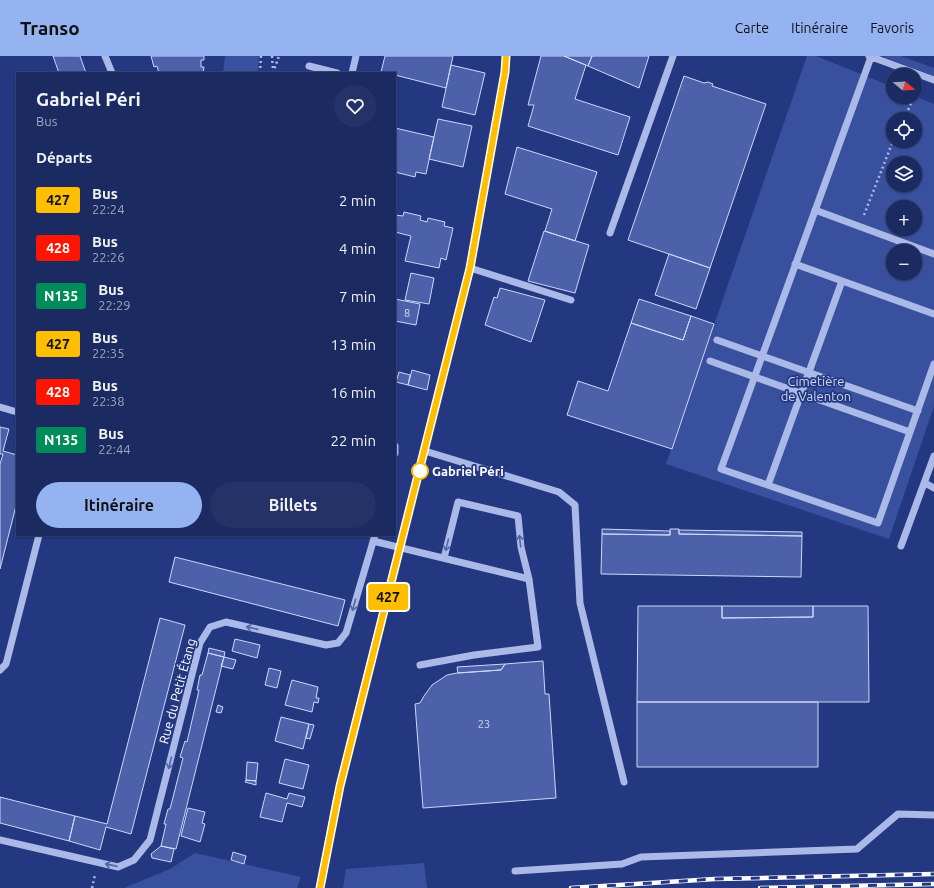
<!DOCTYPE html>
<html lang="fr">
<meta charset="utf-8">
<style>
:root{--surface:#1b2a61;--page:#243267;--text:#f1f3f6;--muted:#a0a7bd;--line:#394676;--accent:#95b2f1}
body{margin:0;font-family:Ubuntu,sans-serif;background:var(--page);color:var(--text);height:100vh;display:flex;flex-direction:column;font-size:15px;white-space:nowrap}
*{box-sizing:border-box;margin:0}
p{font-size:13px;color:var(--muted)}
.icon{flex:none;width:22px;height:22px;fill:none;stroke:currentColor;stroke-width:2;stroke-linecap:round;stroke-linejoin:round}
.map{position:relative;flex:1;overflow:hidden}
.drawer{position:absolute;left:16px;top:16px;width:380px;height:464px;display:flex;flex-direction:column;background:var(--surface);border-radius:0px;box-shadow:0 1px 3px #0004,0 0 0 1px var(--line)}
.drawer>*{flex:none}
.badge{padding:0 8px;border-radius:3px;font-size:14px;line-height:26px}
.needle{width:26px;rotate:108deg}
.buttons{position:absolute;left:886px;top:12px;display:grid;gap:8px}
.buttons a{display:grid;place-items:center;width:36px;height:36px;border-radius:50%;background:var(--surface);box-shadow:0 1px 3px #0004,0 0 0 1px var(--line);font-size:20px}
.map>.badge{position:absolute;translate:-50% -50%;box-shadow:0 0 0 2px #fff}
h2{padding:0 20px;font-size:15px;line-height:36px}
.round{display:grid;place-items:center;flex:none;width:42px;height:42px;border-radius:21px;background:var(--page)}
.summary{display:flex;align-items:center;justify-content:space-between;height:68px;padding:0 20px}
h1{font-size:19px;font-weight:700;line-height:30px}
.cta{display:flex;gap:8px;margin-top:auto;padding:8px 20px}
.cta a{flex:1;height:46px;border-radius:24px;background:var(--accent);color:#111;font-size:16px;font-weight:700;line-height:46px;text-align:center}
.cta a+a{background:var(--page);color:var(--text)}
ul{padding:0;list-style:none}
li{display:flex;align-items:center;gap:12px;height:48px;padding:0 20px}
li div{flex:1}
li b{display:block;font-size:15px}
li em{font-style:normal}
li .badge{min-width:44px;font-weight:700;text-align:center}
header{display:flex;align-items:center;gap:24px;box-sizing:border-box;height:56px;padding:0 20px;background:var(--accent);color:#111}
header strong{font-size:19px}
nav{display:flex;gap:22px;margin-inline-start:auto;font-size:14px}
.map>svg:first-child{display:block}
.green{fill:#38509e;fill-rule:evenodd}
.building{fill:#4c61a9;stroke:#ced7f5}
.lines{fill:none;stroke-linecap:round;stroke-linejoin:round}
.path{stroke:#aab9e7;stroke-width:2.5;stroke-dasharray:2 3;stroke-linecap:butt}
.minor{stroke:#aab9e7;stroke-width:7}
.rail-casing{stroke:#fff;stroke-width:4.5}
.rail{stroke:#243881;stroke-width:3;stroke-dasharray:9;stroke-linecap:butt}
.oneway{stroke:#5365a5}
.line-casing{stroke:#fff;stroke-width:9}
.line{stroke:#ffbe00;stroke-width:6}
.stop-dot{fill:#fff;stroke:#ffbe00;stroke-width:2}
.labels{text-anchor:middle;stroke-width:3.5;stroke-linejoin:round;paint-order:stroke}
.number-label{font-size:11px;fill:#d2d8ea}
.park-label{font-size:13px;fill:#ced7f5;stroke:#243881}
.stop-label{font-size:13px;font-weight:bold;fill:#fff;stroke:#243881;text-anchor:start}
.street-label{font-size:13px;fill:#fff;stroke:#243881}
</style>
<header>
<strong>Transo</strong>
<nav><a>Carte</a><a>Itinéraire</a><a>Favoris</a></nav>
</header>
<div class="map">
<svg width="934" height="832" viewBox="0 0 934 832">
<rect width="100%" height="100%" fill="#243881"/>
<path class="green" d="M225 0H259L258 17H223Z
M807 0H816L893 31V41H915V40L934 48V350L889 483 666 408ZM893 63H915V85H893ZM893 107H915V129H893ZM893 151H915V173H893ZM893 195H915V217H893Z
M885 0H901L934 12V20L884 1Z
M195 797 301 821 297 832H124L170 813Z
M424 807 427 832H343L346 813Z"/>
<path class="building" d="M53 0H80L86 17H59Z
M151 0H204V4H201V11H204L203 17H159L157 10 154 11Z
M385 0H453L446 32 395 19V17L381 16Z
M541 0H564L586 9 575 43 630 61 618 99 528 70 534 49H528Z
M564 0H592L588 10Z
M592 0H649L639 32 588 10Z
M451 9 485 17 475 59 442 51Z
M684 20 704 27 708 26 713 28 712 30 766 48 710 212 628 184Z
M438 63 472 70 463 111 429 103Z
M395 72 434 81 426 118 416 116 415 121 395 116Z
M517 91 597 116 575 185 545 175 552 153 505 138Z
M404 156 421 160 420 164 427 166 428 162 445 166 444 170 453 172 446 204 441 202 439 212 405 205 411 180 395 176V159L403 160Z
M544 175 589 189 575 237 528 225Z
M669 198 710 212 696 253 655 239Z
M411 217 434 222 429 248 405 244Z
M500 232 545 244 531 286 485 269 494 241 497 242Z
M395 243 420 248 416 269 395 265Z
M639 243 691 260 683 284 631 267Z
M691 260 714 268 672 393 567 359 578 325 608 335 631 267 683 284Z
M412 314 430 319 427 334 408 329Z
M399 316 410 319 408 329 396 326Z
M0 371 9 373 3 395 17 399V446L0 513V408L3 398H0Z
M602 473 670 475V479L602 478Z
M670 473H679V478L802 480 801 521 601 518 602 478 670 479Z
M679 474 802 476V480L679 478Z
M175 501 345 544 338 570 169 526Z
M638 550H722V562L813 561V550H868L869 646H637Z
M722 550H813V561L722 562Z
M160 562 185 569 131 778 106 771 100 794 69 785 75 760 107 768Z
M235 583 260 589 257 602 232 595Z
M209 592 225 596 224 601 208 597Z
M208 597 224 601 176 793 161 790 166 768H164L168 753H170L183 702 180 701 185 685 187 686 199 634H197L200 619H202Z
M224 601 236 604 233 613 221 610Z
M543 605 545 638H549L556 742 423 752 415 648 420 647 424 640 432 629 447 619 457 617 501 614 505 608Z
M505 608 501 614 458 617 457 611Z
M269 612 281 615 277 632 265 629Z
M292 624 318 631 316 642H319L318 647 314 646 312 656 285 649Z
M637 646H818V711H637Z
M218 649 223 651 221 657 216 656Z
M281 661 309 668 303 693 275 685Z
M309 668 314 669 310 683 306 682Z
M285 703 309 709 303 733 279 727Z
M247 706 258 707 256 725 246 724Z
M246 724 256 725V729L245 726Z
M266 737 287 743 289 737 305 741 302 751 287 747 282 766 260 761Z
M0 741 75 760 69 785 0 767Z
M188 752 205 756 202 767 205 768 200 786 181 780Z
M161 790 174 793 171 806 152 802 151 798Z
M233 796 246 800 244 808 231 804Z"/>
<g class="lines">
<path class="path" d="M272 0 273 14
M260 17 261 0
M273 17 279 0
M915 40 918 31
M904 63 914 41
M864 159 893 85
M92 832 95 819"/>
<path class="minor" d="M105 0 112 17
M869 0 934 24
M871 1 721 413 878 467 934 308
M309 10 337 17
M352 17 356 0
M815 154 934 198
M610 177 673 0
M795 208 934 258
M470 212 571 244
M717 284 918 355
M710 305 910 376
M0 351 17 356
M395 390V397
M425 395 559 436 575 449 580 547 624 726
M925 427 934 432
M768 429 842 225
M373 485 529 523
M901 490 934 400
M420 609 474 599 538 591 529 523 521 491 518 460 458 446 444 502
M0 614 6 608 39 479
M0 784 118 811 134 804 150 784 200 587 210 571 226 566 326 589 338 587 346 577 375 479
M515 815 622 808 641 801 857 793 898 758 934 759
M320 832 336 745 470 212 505 16 506 0"/>
<g class="rail-casing">
<path id="rail" d="M571 832 715 823 934 818
M760 832 934 828"/>
</g>
<use href="#rail" class="rail"/>
</g>
<defs><path id="oneway-shaft" d="M-6 0H5M1.5-3L5.5 0L1.5 3" fill="none" stroke-width="1.6" stroke-linecap="round" stroke-linejoin="round"/></defs>
<g class="oneway">
<use href="#oneway-shaft" transform="translate(520 485) rotate(-97)"/>
<use href="#oneway-shaft" transform="translate(447 489) rotate(104)"/>
<use href="#oneway-shaft" transform="translate(354 549) rotate(106)"/>
<use href="#oneway-shaft" transform="translate(252 572) rotate(-167)"/>
<use href="#oneway-shaft" transform="translate(170 707) rotate(104)"/>
<use href="#oneway-shaft" transform="translate(111 809) rotate(-167)"/>
</g>
<g class="lines">
<g class="line-casing">
<path id="line" d="M320 832 340 730 470 212 505 16 506 0"/>
</g>
<use href="#line" class="line"/>
</g>
<circle class="stop-dot" cx="420" cy="415" r="8"/>
<g class="labels">
<g class="number-label">
<text x="407" y="261">8</text>
<text x="484" y="672">23</text>
</g>
<g class="park-label">
<text x="816" y="330">Cimetière<tspan x="816" dy="15">de Valenton</tspan></text>
</g>
<g class="stop-label">
<text x="432" y="420">Gabriel Péri</text>
</g>
<g class="street-label">
<text transform="translate(177 635) rotate(-75)" y="5">Rue du Petit Étang</text>
</g>
</g>
</svg>
<div class="buttons">
<a><svg class="needle" viewBox="-14 -14 28 28"><path d="M0-13l5 13h-10z" fill="#e53935"/><path d="M0 13l5-13h-10z" fill="#a0a7bd"/></svg></a>
<a><svg class="icon" aria-label="locate" viewBox="0 0 24 24"><circle cx="12" cy="12" r="6"/><path d="M12 2v4M12 18v4M2 12h4M18 12h4"/></svg></a>
<a><svg class="icon" aria-label="layers" viewBox="0 0 24 24"><path d="M12 4l9 5-9 5-9-5zM3 14l9 5 9-5"/></svg></a>
<a>+</a>
<a>−</a>
</div>
<b class="badge" style="left:388px;top:541px;background:#ffbe00;color:#111">427</b>
<section class="drawer">
<div class="summary"><div><h1>Gabriel Péri</h1><p>Bus</p></div><a class="round"><svg class="icon" aria-label="heart" viewBox="0 0 24 24"><path d="M12 20l-8-8c-3-5 5-10 8-4 3-6 11-1 8 4z"/></svg></a></div>
<h2>Départs</h2>
<ul>
<li><span class="badge" style="background:#ffbe00;color:#111">427</span><div><b>Bus</b><p>22:24</p></div><em>2 min</em></li>
<li><span class="badge" style="background:#ff1400;color:#fff">428</span><div><b>Bus</b><p>22:26</p></div><em>4 min</em></li>
<li><span class="badge" style="background:#008b5a;color:#fff">N135</span><div><b>Bus</b><p>22:29</p></div><em>7 min</em></li>
<li><span class="badge" style="background:#ffbe00;color:#111">427</span><div><b>Bus</b><p>22:35</p></div><em>13 min</em></li>
<li><span class="badge" style="background:#ff1400;color:#fff">428</span><div><b>Bus</b><p>22:38</p></div><em>16 min</em></li>
<li><span class="badge" style="background:#008b5a;color:#fff">N135</span><div><b>Bus</b><p>22:44</p></div><em>22 min</em></li>
</ul>
<div class="cta"><a>Itinéraire</a><a>Billets</a></div>
</section>
</div>
